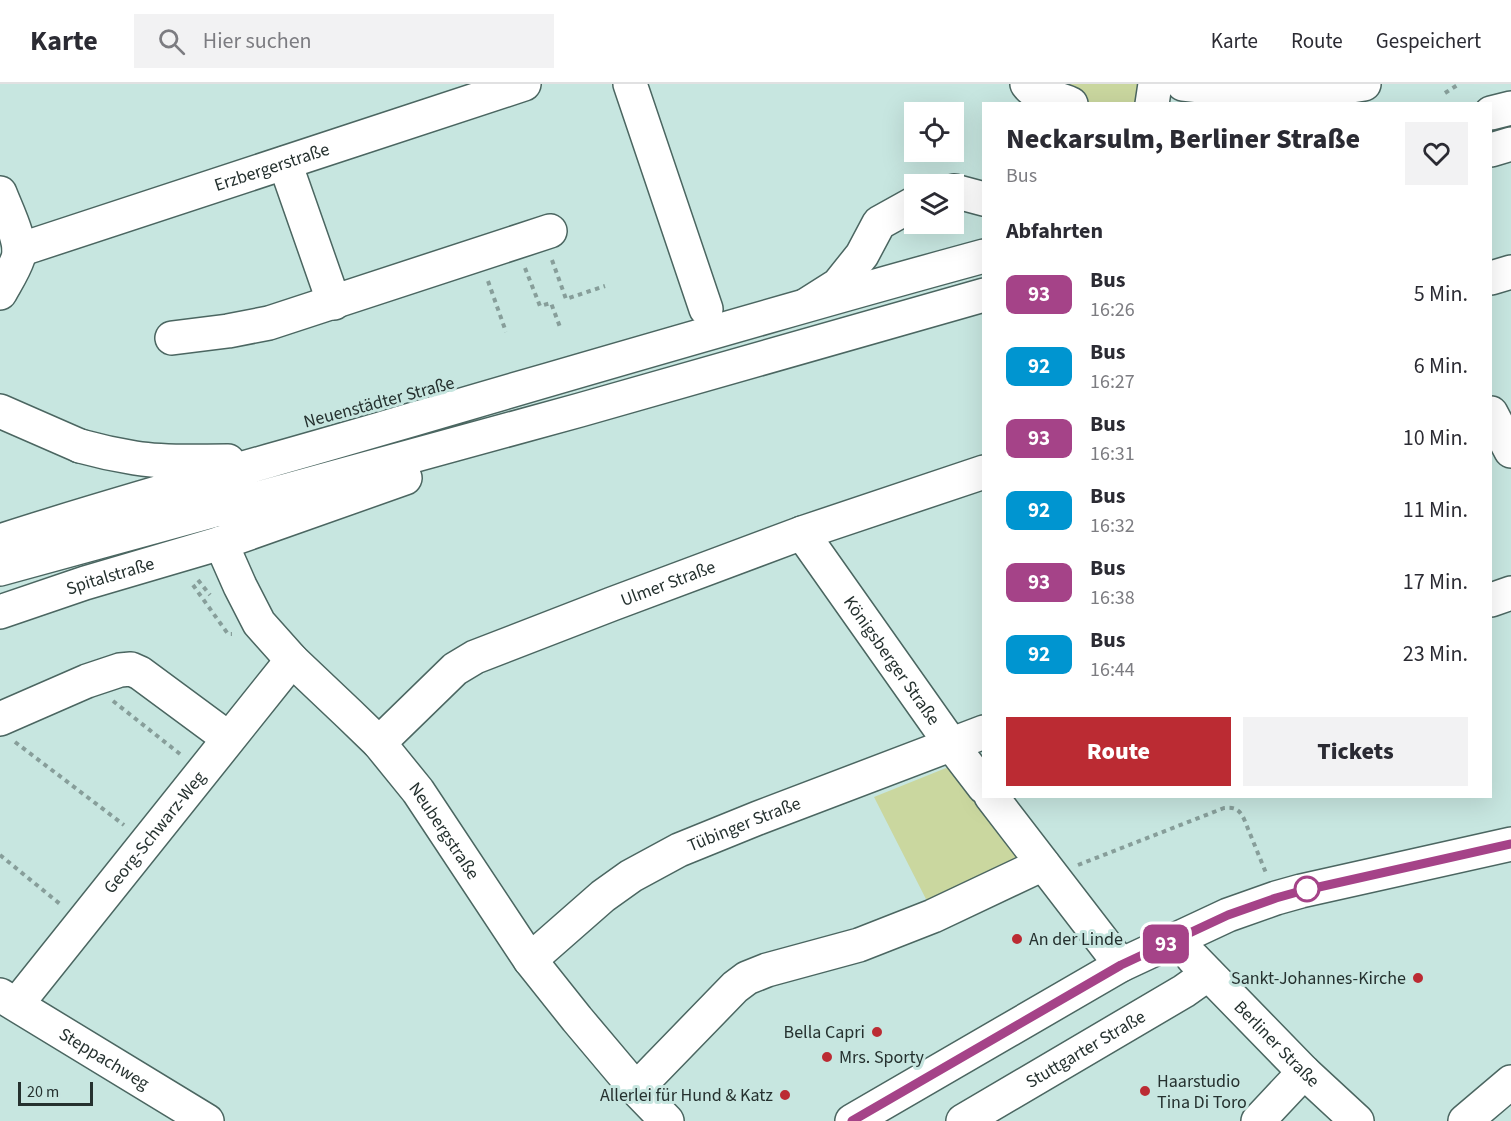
<!DOCTYPE html>
<html lang="de">
<meta charset="utf-8">
<style>
:root{--surface:#fff;--page:#f2f2f3;--text:#2b2b33;--muted:#7c7c81;--line:#e1e1e2;--accent:#bb2b33}
body{margin:0;font-family:"Source Sans 3",sans-serif;background:var(--page);color:var(--text);height:100vh;display:flex;flex-direction:column;font-size:22px;white-space:nowrap}
*{box-sizing:border-box;margin:0}
p{font-size:20px;color:var(--muted)}
.icon{flex:none;width:33px;height:33px;fill:none;stroke:currentColor;stroke-width:2;stroke-linecap:round;stroke-linejoin:round}
.map{position:relative;flex:1;overflow:hidden}
.sheet{position:absolute;left:982px;top:18px;width:510px;height:696px;display:flex;flex-direction:column;background:var(--surface);border-radius:0px;box-shadow:0 6px 24px #0002}
.sheet>*{flex:none}
.badge{padding:0 12px;border-radius:9px;font-size:21px;line-height:39px}
.fabs{position:absolute;left:904px;top:18px;display:grid;gap:12px}
.fabs a{display:grid;place-items:center;width:60px;height:60px;border-radius:0px;background:var(--surface);box-shadow:0 6px 24px #0002;font-size:30px}
.scale{position:absolute;left:18px;bottom:15px;width:75px;box-sizing:border-box;padding-left:6px;border:3px solid #25312f;border-top:0;font-size:16px;line-height:21px;white-space:nowrap;color:#25312f;-webkit-text-stroke:4px #c7e6e0;paint-order:stroke}
.map>.badge{position:absolute;translate:-50% -50%;box-shadow:0 0 0 3px #fff}
h2{padding:0 24px;font-size:22px;line-height:54px}
.round{display:grid;place-items:center;flex:none;width:63px;height:63px;border-radius:0px;background:var(--page)}
.head{display:flex;align-items:center;justify-content:space-between;height:102px;padding:0 24px}
h1{font-size:28px;font-weight:800;line-height:45px}
.cta{display:flex;gap:12px;margin-top:auto;padding:12px 24px}
.cta a{flex:1;height:69px;border-radius:0px;background:var(--accent);color:#fff;font-size:24px;font-weight:800;line-height:69px;text-align:center}
.cta a+a{background:var(--page);color:var(--text)}
ul{padding:0;list-style:none}
li{display:flex;align-items:center;gap:18px;height:72px;padding:0 24px}
li div{flex:1}
li b{display:block;font-size:22px}
li em{font-style:normal}
li .badge{min-width:66px;font-weight:700;text-align:center}
header{display:flex;align-items:center;gap:36px;box-sizing:border-box;height:84px;padding:0 30px;background:var(--surface);border-bottom:2px solid var(--line)}
header strong{font-size:28px}
nav{display:flex;gap:33px;margin-inline-start:auto;font-size:21px}
.search{width:420px;height:54px;background:var(--page);display:flex;align-items:center;gap:15px;box-sizing:border-box;padding:0 21px;border-radius:0px;color:var(--muted);font-size:22px}
.map>svg:first-child{display:block}
.green{fill:#cad79f}
.lines{fill:none;stroke-linecap:round;stroke-linejoin:round}
.minor-casing{stroke:#4b6661;stroke-width:36}
.major-casing{stroke:#4b6661;stroke-width:36}
.highway-casing{stroke:#4b6661;stroke-width:36}
.path{stroke:#879e9a;stroke-width:4;stroke-dasharray:4.5 4.5;stroke-linecap:butt}
.minor{stroke:#fff;stroke-width:33}
.major{stroke:#fff;stroke-width:33}
.highway{stroke:#fff;stroke-width:33}
.line-casing{stroke:#fff;stroke-width:14}
.line{stroke:#a54388;stroke-width:9}
.stop-dot{fill:#fff;stroke:#a54388;stroke-width:3}
.poi-dot{fill:#bb2b33;stroke:#c7e6e0;stroke-width:2}
.labels{text-anchor:middle;stroke-width:6;stroke-linejoin:round;paint-order:stroke}
.street-label{font-size:18px;fill:#25312f;stroke:#c7e6e0}
.poi-label{font-size:18px;fill:#25312f;stroke:#c7e6e0;text-anchor:start}
</style>
<header>
<strong>Karte</strong>
<div class="search"><svg class="icon" aria-label="search" viewBox="0 0 24 24"><circle cx="10" cy="10" r="6"/><path d="M15 15l6 6"/></svg>Hier suchen</div>
<nav><a>Karte</a><a>Route</a><a>Gespeichert</a></nav>
</header>
<div class="map">
<svg width="1511" height="1037" viewBox="0 0 1511 1037">
<rect width="100%" height="100%" fill="#c7e6e0"/>
<path class="green" d="M1027 0H1155L1152 20 1070 19Z
M946 684 963 689 1029 775 928 819 874 713Z"/>
<g class="lines">
<g class="minor-casing">
<g id="minor">
<path d="M630 0 706 225"/>
<path d="M1027 0C1037 14 1056 12 1071 20"/>
<path d="M1183 0 1253 8 1333 5 1364 0"/>
<path d="M1152 20 1155 0"/>
<path d="M285 79 334 219"/>
<path d="M954 107 984 115"/>
<path d="M0 109C6 125 23 158 18 174 14 186 6 198 0 209"/>
<path id="s1" d="M19 166 524 0"/>
<path d="M1491 194 1511 188"/>
<path d="M808 220 838 201 862 171 879 139 915 119"/>
<path d="M172 254 228 247 269 239 550 147"/>
<path d="M1491 329 1511 367"/>
<path id="s2" d="M802 449 951 660 984 703"/>
<path id="s3" d="M221 459 240 502 259 539 292 576 349 630 379 659 418 707 530 876 577 935 636 1005 667 1037"/>
<path d="M1491 516 1511 509"/>
<path d="M0 635 87 597 120 586 131 585 140 589 228 654"/>
<path id="s4" d="M379 659 455 585 475 573 612 520 802 449 984 388"/>
<path d="M991 712 1121 881"/>
<path id="s5" d="M1193 874 1304 988 1357 1037"/>
<path id="s6" d="M530 876 603 812 631 792 679 766 758 734 984 648"/>
<path id="s7" d="M0 911 207 1037"/>
<path id="s8" d="M17 920 292 576"/>
<path d="M636 1005 735 903 747 894 767 886 859 861 933 832 1043 780"/>
<path d="M852 1037 1121 881 1228 831 1276 814 1301 807 1511 760"/>
<path id="s9" d="M963 1037 1184 907 1208 890"/>
<path d="M1258 1037 1304 988"/>
<path d="M1465 1037 1511 998"/>
</g>
</g>
<g class="major-casing">
<g id="major">
<path d="M0 327 80 362"/>
<path id="s10" d="M0 528 85 499 221 459"/>
</g>
</g>
<g class="highway-casing">
<path id="highway" d="M1491 29 1511 24
M1491 66 1511 60
M80 362C98 367 116 371 135 374 166 379 197 377 228 377
M0 457C126 416 253 382 380 345 581 286 782 227 984 172
M221 459 405 394
M0 485 580 326 984 211"/>
</g>
<path class="path" d="M1445 9 1459 0
M552 176 566 215 605 202
M525 184 540 222 551 219 560 243
M488 197 506 248
M198 496 210 511
M193 501 228 550H232
M113 617 180 670
M15 658 124 741
M0 771 60 820
M1078 781 1224 724C1235 723 1239 725 1244 735L1266 789"/>
<use href="#minor" class="minor"/>
<use href="#major" class="major"/>
<use href="#highway" class="highway"/>
</g>
<g class="lines">
<g class="line-casing">
<path id="line" d="M852 1037 1121 881 1228 831 1276 814 1301 807 1511 760"/>
</g>
<use href="#line" class="line"/>
</g>
<circle class="stop-dot" cx="1307" cy="805" r="12"/>
<g class="poi-dot">
<circle cx="1017" cy="855" r="6"/>
<circle cx="1418" cy="894" r="6"/>
<circle cx="877" cy="948" r="6"/>
<circle cx="827" cy="973" r="6"/>
<circle cx="1145" cy="1007" r="6"/>
<circle cx="785" cy="1011" r="6"/>
</g>
<g class="labels">
<g class="street-label">
<text dy="6" stroke="none"><textPath href="#s1" startOffset="266">Erzbergerstraße</textPath></text>
<text transform="translate(379 318) rotate(-15)" y="6">Neuenstädter Straße</text>
<text dy="6" stroke="none"><textPath href="#s10" startOffset="116">Spitalstraße</textPath></text>
<text dy="6" stroke="none"><textPath href="#s4" startOffset="336">Ulmer Straße</textPath></text>
<text dy="6" stroke="none"><textPath href="#s2" startOffset="156">Königsberger Straße</textPath></text>
<text dy="6" stroke="none"><textPath href="#s6" startOffset="256">Tübinger Straße</textPath></text>
<text dy="6" stroke="none"><textPath href="#s3" startOffset="368">Neubergstraße</textPath></text>
<text dy="6" stroke="none"><textPath href="#s8" startOffset="220">Georg-Schwarz-Weg</textPath></text>
<text dy="6" stroke="none"><textPath href="#s5" startOffset="120">Berliner Straße</textPath></text>
<text dy="6" stroke="none"><textPath href="#s9" startOffset="142">Stuttgarter Straße</textPath></text>
<text dy="6" stroke="none"><textPath href="#s7" startOffset="122">Steppachweg</textPath></text>
</g>
<g class="poi-label">
<text x="1029" y="861">An der Linde</text>
<text x="1406" y="900" text-anchor="end">Sankt-Johannes-Kirche</text>
<text x="865" y="954" text-anchor="end">Bella Capri</text>
<text x="839" y="979">Mrs. Sporty</text>
<text x="1157" y="1003">Haarstudio<tspan x="1157" dy="21">Tina Di Toro</tspan></text>
<text x="773" y="1017" text-anchor="end">Allerlei für Hund &amp; Katz</text>
</g>
</g>
</svg>
<div class="fabs">
<a><svg class="icon" aria-label="locate" viewBox="0 0 24 24"><circle cx="12" cy="12" r="6"/><path d="M12 2v4M12 18v4M2 12h4M18 12h4"/></svg></a>
<a><svg class="icon" aria-label="layers" viewBox="0 0 24 24"><path d="M12 4l9 5-9 5-9-5zM3 14l9 5 9-5"/></svg></a>
</div>
<div class="scale">20 m</div>
<b class="badge" style="left:1166px;top:860px;background:#a54388;color:#fff">93</b>
<section class="sheet">
<div class="head"><div><h1>Neckarsulm, Berliner Straße</h1><p>Bus</p></div><a class="round"><svg class="icon" aria-label="heart" viewBox="0 0 24 24"><path d="M12 20l-8-8c-3-5 5-10 8-4 3-6 11-1 8 4z"/></svg></a></div>
<h2>Abfahrten</h2>
<ul>
<li><span class="badge" style="background:#a54388;color:#fff">93</span><div><b>Bus</b><p>16:26</p></div><em>5 Min.</em></li>
<li><span class="badge" style="background:#0095d0;color:#fff">92</span><div><b>Bus</b><p>16:27</p></div><em>6 Min.</em></li>
<li><span class="badge" style="background:#a54388;color:#fff">93</span><div><b>Bus</b><p>16:31</p></div><em>10 Min.</em></li>
<li><span class="badge" style="background:#0095d0;color:#fff">92</span><div><b>Bus</b><p>16:32</p></div><em>11 Min.</em></li>
<li><span class="badge" style="background:#a54388;color:#fff">93</span><div><b>Bus</b><p>16:38</p></div><em>17 Min.</em></li>
<li><span class="badge" style="background:#0095d0;color:#fff">92</span><div><b>Bus</b><p>16:44</p></div><em>23 Min.</em></li>
</ul>
<div class="cta"><a>Route</a><a>Tickets</a></div>
</section>
</div>
